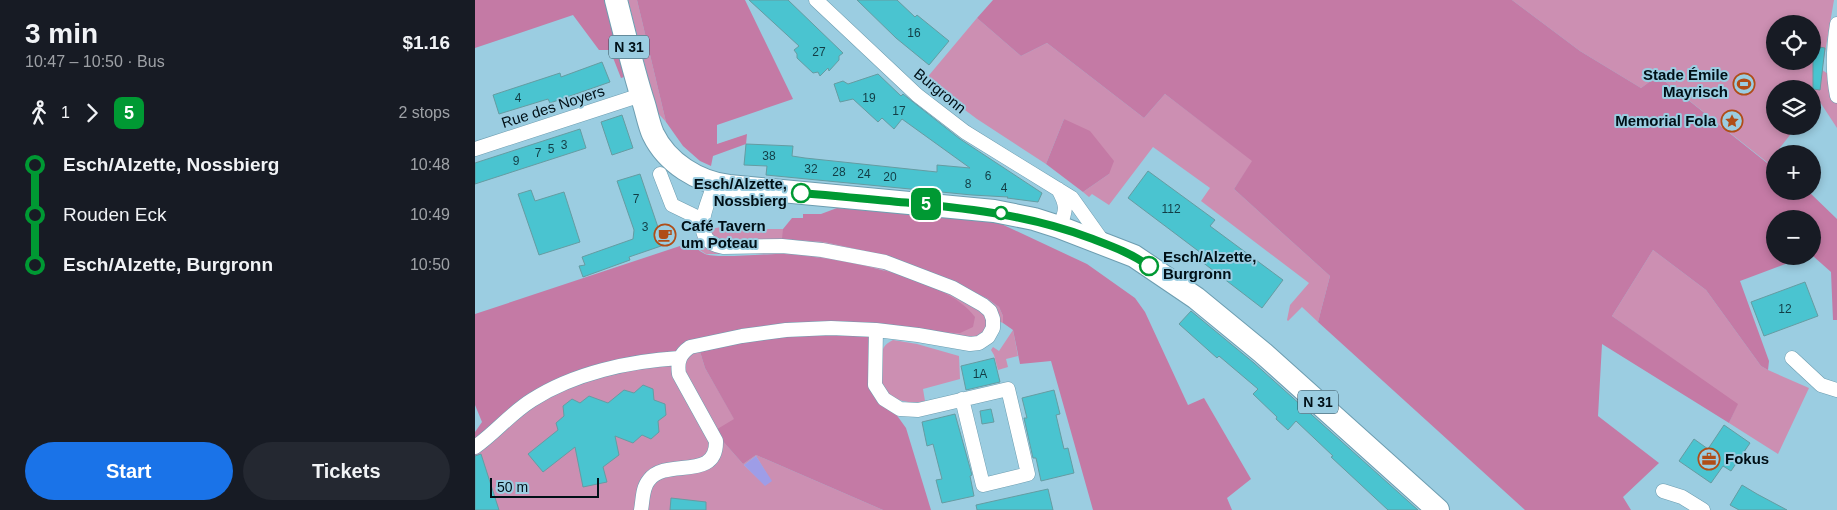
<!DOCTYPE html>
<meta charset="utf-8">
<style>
:root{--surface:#171b24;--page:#242831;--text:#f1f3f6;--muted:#9ea1a6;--accent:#1a73e8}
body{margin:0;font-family:Helvetica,sans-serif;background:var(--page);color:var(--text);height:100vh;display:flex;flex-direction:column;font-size:19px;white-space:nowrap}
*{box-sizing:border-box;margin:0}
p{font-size:16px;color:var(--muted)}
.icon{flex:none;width:28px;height:28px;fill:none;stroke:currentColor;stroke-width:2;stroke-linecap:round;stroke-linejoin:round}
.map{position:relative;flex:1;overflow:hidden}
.sheet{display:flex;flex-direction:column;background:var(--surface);width:475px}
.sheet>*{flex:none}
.badge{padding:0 10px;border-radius:8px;font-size:18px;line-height:32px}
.fabs{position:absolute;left:1291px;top:15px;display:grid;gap:10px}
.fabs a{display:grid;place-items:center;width:55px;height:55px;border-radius:50%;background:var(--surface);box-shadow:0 2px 8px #0003;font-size:25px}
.scale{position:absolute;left:15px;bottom:12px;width:109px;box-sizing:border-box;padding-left:5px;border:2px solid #001017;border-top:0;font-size:14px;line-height:18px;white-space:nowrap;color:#001017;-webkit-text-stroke:4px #9bcde1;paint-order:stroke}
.map>.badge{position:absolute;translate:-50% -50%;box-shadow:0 0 0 2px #fff}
.legs{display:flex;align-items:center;gap:8px;height:55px;padding:0 25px;font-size:16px}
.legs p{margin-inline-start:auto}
.summary{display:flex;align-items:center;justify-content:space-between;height:85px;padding:0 25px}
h1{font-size:28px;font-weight:700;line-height:38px}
.cta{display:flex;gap:10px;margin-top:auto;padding:10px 25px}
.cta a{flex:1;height:58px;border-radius:30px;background:var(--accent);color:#fff;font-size:20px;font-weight:700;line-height:58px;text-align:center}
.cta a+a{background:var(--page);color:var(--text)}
ul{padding:0 25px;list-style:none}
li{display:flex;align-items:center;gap:18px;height:50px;font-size:19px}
li i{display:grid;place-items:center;width:8px;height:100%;margin:0 6px;background:currentColor}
li i::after{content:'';width:12px;height:12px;margin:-6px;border:4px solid;border-radius:50%;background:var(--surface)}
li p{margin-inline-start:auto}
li:first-child i{background:linear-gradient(#0000 50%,currentColor 0)}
li:last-child i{background:linear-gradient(currentColor 50%,#0000 0)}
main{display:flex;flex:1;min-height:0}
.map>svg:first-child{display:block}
.green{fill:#cc8fb2;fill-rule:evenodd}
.forest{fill:#c47aa5}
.water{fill:#9e9de7}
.building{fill:#4ac4d0;stroke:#659ca2}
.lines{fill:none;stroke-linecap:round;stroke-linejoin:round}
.street-casing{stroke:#6d9db0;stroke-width:15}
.primary-casing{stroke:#6d9db0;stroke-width:24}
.street{stroke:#fff;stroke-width:14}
.primary{stroke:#fff;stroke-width:22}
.line-1-casing{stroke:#fff;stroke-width:11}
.line-1{stroke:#093;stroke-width:8}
.stop-1-dot{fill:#fff;stroke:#093;stroke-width:2.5}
.labels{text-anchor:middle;stroke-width:4;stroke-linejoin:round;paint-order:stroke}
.number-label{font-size:12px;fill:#123d45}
.shield{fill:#9bcde1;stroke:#2e4954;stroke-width:1}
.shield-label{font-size:14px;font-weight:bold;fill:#001017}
.poi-label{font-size:15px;font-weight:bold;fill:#001017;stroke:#9bcde1;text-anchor:end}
.street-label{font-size:15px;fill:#001017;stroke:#9bcde1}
.stop-label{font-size:15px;font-weight:bold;fill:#001017;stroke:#9bcde1;text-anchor:end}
</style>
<main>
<section class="sheet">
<div class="summary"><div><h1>3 min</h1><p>10:47 – 10:50 · Bus</p></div><b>$1.16</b></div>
<div class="legs"><svg class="icon" aria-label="walk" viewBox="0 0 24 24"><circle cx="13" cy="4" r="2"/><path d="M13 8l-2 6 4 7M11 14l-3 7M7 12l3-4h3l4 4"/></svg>1<svg class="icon" aria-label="forward" viewBox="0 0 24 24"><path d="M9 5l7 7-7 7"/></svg><b class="badge" style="background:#093;color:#fff">5</b><p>2 stops</p></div>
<ul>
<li><i style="color:#093"></i><b>Esch/Alzette, Nossbierg</b><p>10:48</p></li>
<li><i style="color:#093"></i><span>Rouden Eck</span><p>10:49</p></li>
<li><i style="color:#093"></i><b>Esch/Alzette, Burgronn</b><p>10:50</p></li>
</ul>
<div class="cta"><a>Start</a><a>Tickets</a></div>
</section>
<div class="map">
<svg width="1362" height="510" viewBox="0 0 1362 510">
<rect width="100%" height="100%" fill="#9bcde1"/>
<path class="green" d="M153 0H162L191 122 182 112Z
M1037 0H1359L1347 70 1358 77 1362 96V128L1343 99 1338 106V89H1300V126H1322L1293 163 1187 79 1177 80 1166 88 1105 51ZM1300 24H1338V61H1300Z
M502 18 546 56 572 43 669 118 690 94 778 161 759 189 855 276 843 322 827 307 813 321 812 320 815 305 834 283 726 201 735 188 678 147 634 205 617 194 614 197 608 192 634 174 589 119 571 164 502 119 450 80Z
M246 227H262L287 232 293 229H308V239L349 242 413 256 479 282 513 299 524 307 528 316V323L518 319 504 343 443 335 409 270 346 258 308 254H231L214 243 236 229Z
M1178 250 1231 290 1286 366 1293 370 1334 388 1303 454 1254 423 1262 405 1137 316Z
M538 330 543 356 531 359 533 367 523 370 519 355 516 350 518 347 524 351Z
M418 340 442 344 484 356 485 379 448 389 450 401C434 405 408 400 406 379 406 374 407 368 407 363 407 351 406 346 418 340Z
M223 345 230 368 260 420 240 432 268 464 281 455 408 510H0V441L34 418 120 373ZM281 456 296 481 290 485 269 465Z"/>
<path class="forest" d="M0 0H130L152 76 146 78 135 50H124L98 15 0 48Z
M162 0H270L318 99 242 125V144L272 134 271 144 238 156 236 166 225 161 208 146 191 122Z
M518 0H1037L1105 51 1166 88 1177 80 1187 79 1292 163 1297 157 1300 160V191H1333L1362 219V320H1358L1356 272 1338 256V219H1300V256H1332L1265 281 1294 361 1293 370 1286 366 1231 290 1178 250 1137 316 1263 404 1254 423 1127 344 1123 416 1184 463 1148 497 1156 510H1050L843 322 855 276 759 189 777 161 690 94 669 118 572 43 546 56 502 18Z
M589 119 615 131 639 161 634 174 608 192 571 164Z
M362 208 522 222 612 264 660 298 670 312 713 405 729 398 776 479 752 498 757 510H618L576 361 545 364 538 330 528 323V316L524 307 513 299 479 282 413 256 349 242 307 239 308 229 317 218H328V214H346Z
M214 243C219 246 224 251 230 254 242 259 293 253 309 254 358 257 471 276 500 317L498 327 485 333 401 330 400 385 431 428 456 510H408L281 455 268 464 239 431 259 419 230 368 223 345 120 373 83 386 0 441V432L7 422 0 405V314Z"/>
<path class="water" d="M281 456 297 481 290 486 269 465Z"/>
<path class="building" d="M274 0H313L368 53 364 56V60L354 71 353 68 345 76 343 72 338 73 322 58V54L319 50 324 46Z
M382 0H422L440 17 442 15 474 41 454 65 421 38Z
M1338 46 1350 48 1345 90 1338 89Z
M127 62 135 82 75 103 73 99 24 114 18 95 85 73 86 77Z
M403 74 426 96 428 94 485 139 567 193 563 202 532 198 533 197 497 195 291 175 292 166 269 165 271 144 318 146 317 156 330 158 462 172V165L495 168 427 119 419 129 407 118 403 122 378 99 365 102 359 84 368 81 373 84Z
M147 115 158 148 137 155 126 122Z
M105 129 111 148 0 184V163Z
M673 171 740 220 735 226 808 280 787 308 722 258 726 253 653 198Z
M165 174 189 245 154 257 155 260 108 277 104 266 110 265 107 257 158 239 159 230 142 181Z
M56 190 60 201 89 192 105 242 64 255 43 194Z
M1330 282 1343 316 1289 336 1276 302Z
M716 311 779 363 943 510H913L856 457 858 456 821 421 813 430 801 419 802 417 778 394 783 389 744 356 742 358 704 324Z
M519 358 525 382 491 390 486 366Z
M168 385 178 389 179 400 190 404 191 415 183 421 184 432 176 439 167 435 158 443 140 436 144 455 128 467 132 482 108 487 100 447 68 472 53 454 83 430 81 423 89 416 88 406 97 399 105 403 114 396 133 403 149 390 159 393Z
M579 390 585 414 581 415 589 449 593 448 599 473 566 481 561 458H558L549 418H552L547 398Z
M516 409 519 422 507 424 505 411Z
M480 414 497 475 495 476 499 496 467 503 461 480 467 479 458 444 452 446 447 422Z
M1249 425 1275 443 1256 471 1248 466 1236 483 1204 461 1219 439 1233 449Z
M6 454 24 510H0V456Z
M1267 485 1282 494 1312 510H1264L1255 505Z
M573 489 578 510H502L501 505Z
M196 498 231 502V510H195Z"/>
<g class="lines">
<g class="street-casing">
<path id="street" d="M341 0 442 95 490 132 597 198 629 243
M1362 24C1358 49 1357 71 1362 96
M0 149 166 95
M185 174 197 205 228 220
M583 189C592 205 592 210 584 227
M401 330 400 385 409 399 425 409 443 410 533 389 553 474 508 485 487 399
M1317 358 1346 385 1362 390
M0 447C20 433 36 413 57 400 99 373 155 361 204 358
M1188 491 1207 497 1228 510
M166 510C168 500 167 488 174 480 191 457 242 482 241 441L204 374C202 361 205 354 215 347L267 336 311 330 356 328 401 330 443 335 495 344 504 343 513 337 518 328V319L515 311 508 305 478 288 410 262 347 250 307 246 248 247C213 240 232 207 239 184"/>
</g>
<g class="primary-casing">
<path id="primary" d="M141 0C150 35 158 70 169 104 172 114 174 125 178 134 192 163 223 182 254 186L519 211 559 219 584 227 659 256 721 298 788 353 963 510"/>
</g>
<use href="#street" class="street"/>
<use href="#primary" class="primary"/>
</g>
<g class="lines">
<g class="line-1-casing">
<path id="line-1" d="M326 193C363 196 400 200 436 203 498 209 557 216 615 238 636 246 656 253 674 266"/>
</g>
<use href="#line-1" class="line-1"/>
</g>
<defs>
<g id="stadium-ring" transform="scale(1.125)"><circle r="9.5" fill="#9bcde1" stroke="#b04d17" stroke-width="1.5"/><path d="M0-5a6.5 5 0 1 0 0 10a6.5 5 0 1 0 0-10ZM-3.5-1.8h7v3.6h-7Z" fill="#b04d17"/></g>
<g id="sight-ring" transform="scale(1.125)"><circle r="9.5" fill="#9bcde1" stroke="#b04d17" stroke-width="1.5"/><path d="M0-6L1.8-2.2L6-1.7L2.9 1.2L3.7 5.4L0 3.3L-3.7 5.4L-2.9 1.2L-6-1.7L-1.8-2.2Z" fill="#b04d17"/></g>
<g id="cafe-ring" transform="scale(1.125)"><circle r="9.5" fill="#9bcde1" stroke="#b04d17" stroke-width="1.5"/><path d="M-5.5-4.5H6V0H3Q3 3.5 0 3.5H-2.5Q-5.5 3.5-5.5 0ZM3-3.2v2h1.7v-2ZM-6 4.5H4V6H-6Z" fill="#b04d17"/></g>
<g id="office-ring" transform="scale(1.125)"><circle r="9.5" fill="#9bcde1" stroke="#b04d17" stroke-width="1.5"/><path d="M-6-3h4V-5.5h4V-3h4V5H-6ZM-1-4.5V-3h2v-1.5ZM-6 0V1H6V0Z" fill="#b04d17"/></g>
</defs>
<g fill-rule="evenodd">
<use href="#stadium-ring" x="1269" y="84"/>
<use href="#sight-ring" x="1257" y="121"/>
<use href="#cafe-ring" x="190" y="235"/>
<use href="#office-ring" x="1234" y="459"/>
</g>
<g class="stop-1-dot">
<circle cx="326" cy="193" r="9"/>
<circle cx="526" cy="213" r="6"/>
<circle cx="674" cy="266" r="9"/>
</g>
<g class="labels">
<g class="number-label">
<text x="439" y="37">16</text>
<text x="344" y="56">27</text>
<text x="43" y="102">4</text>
<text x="394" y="102">19</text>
<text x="424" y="115">17</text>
<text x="89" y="149">3</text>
<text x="76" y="153">5</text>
<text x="63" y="157">7</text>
<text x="294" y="160">38</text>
<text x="41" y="165">9</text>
<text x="336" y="173">32</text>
<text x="364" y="176">28</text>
<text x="389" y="178">24</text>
<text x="513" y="180">6</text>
<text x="415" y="181">20</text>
<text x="493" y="188">8</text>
<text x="529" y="192">4</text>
<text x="161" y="203">7</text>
<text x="696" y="213">112</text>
<text x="170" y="231">3</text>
<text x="1310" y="313">12</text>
<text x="505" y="378">1A</text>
</g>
<g class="shield">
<rect x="134" y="35.5" width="40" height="23" rx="4"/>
<rect x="823" y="390.5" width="40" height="23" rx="4"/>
</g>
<g class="shield-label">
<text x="154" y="52">N 31</text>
<text x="843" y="407">N 31</text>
</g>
<g class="poi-label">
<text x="1253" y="80">Stade Émile<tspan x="1253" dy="17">Mayrisch</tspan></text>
<text x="1241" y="126">Memorial Fola</text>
<text x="206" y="231" text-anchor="start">Café Tavern<tspan x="206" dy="17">um Poteau</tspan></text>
<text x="1250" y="464" text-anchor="start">Fokus</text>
</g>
<g class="street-label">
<text transform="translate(465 91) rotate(39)" y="5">Burgronn</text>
<text transform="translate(78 107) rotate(-18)" y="5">Rue des Noyers</text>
</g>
<g class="stop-label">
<text x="312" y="189">Esch/Alzette,<tspan x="312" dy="17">Nossbierg</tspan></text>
<text x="688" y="262" text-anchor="start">Esch/Alzette,<tspan x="688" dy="17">Burgronn</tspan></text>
</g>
</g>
</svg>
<div class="fabs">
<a><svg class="icon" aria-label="locate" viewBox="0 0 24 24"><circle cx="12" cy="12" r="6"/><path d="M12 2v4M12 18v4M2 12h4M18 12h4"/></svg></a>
<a><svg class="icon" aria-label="layers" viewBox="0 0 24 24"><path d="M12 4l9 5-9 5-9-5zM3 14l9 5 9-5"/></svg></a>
<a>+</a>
<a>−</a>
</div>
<div class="scale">50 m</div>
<b class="badge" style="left:451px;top:204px;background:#093;color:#fff">5</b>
</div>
</main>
